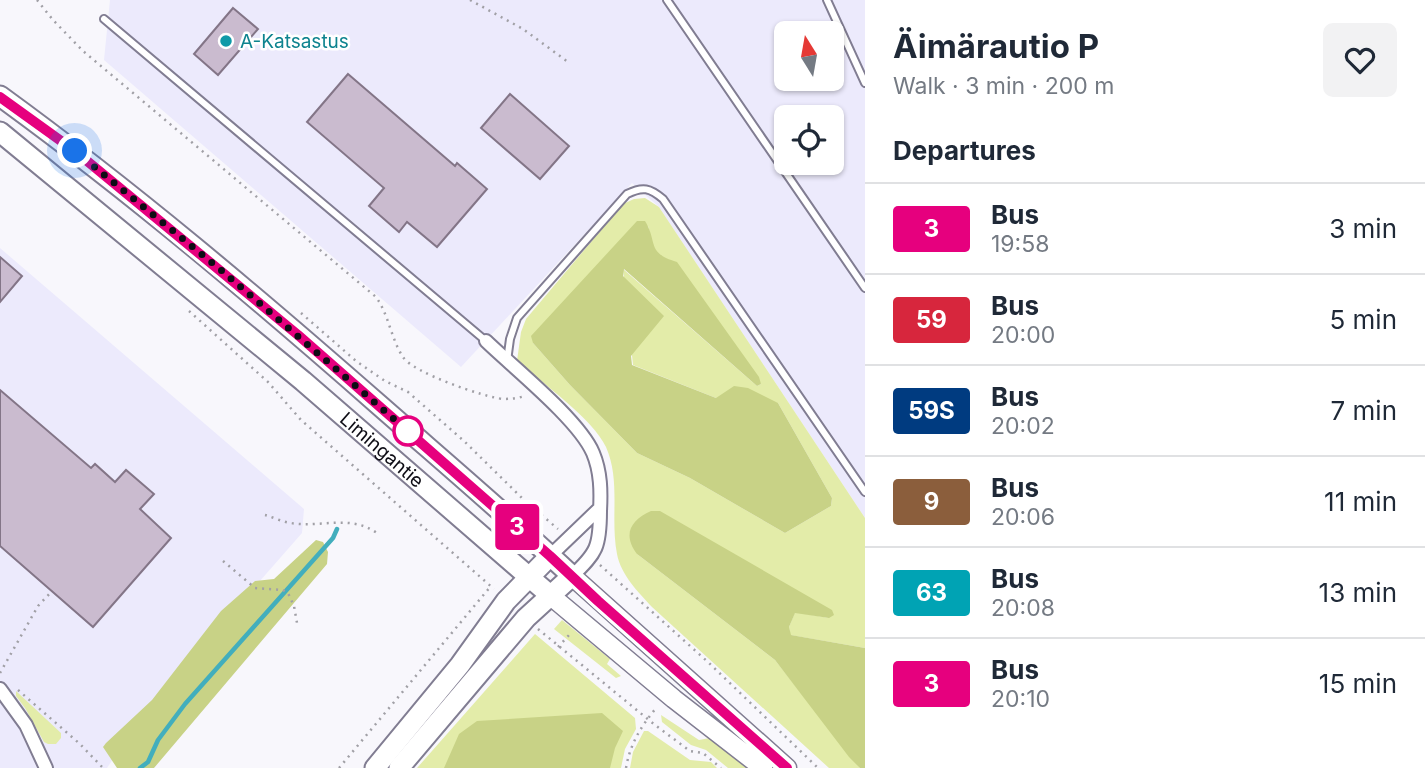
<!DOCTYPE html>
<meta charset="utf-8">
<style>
:root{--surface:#fff;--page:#f2f2f3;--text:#1f2937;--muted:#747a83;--line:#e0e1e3}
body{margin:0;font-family:Inter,sans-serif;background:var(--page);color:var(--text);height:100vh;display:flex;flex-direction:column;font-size:26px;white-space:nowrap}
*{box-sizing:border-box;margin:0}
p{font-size:23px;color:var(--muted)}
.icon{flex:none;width:38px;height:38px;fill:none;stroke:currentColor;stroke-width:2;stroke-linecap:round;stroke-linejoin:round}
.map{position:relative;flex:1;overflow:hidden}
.drawer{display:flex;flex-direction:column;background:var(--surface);width:560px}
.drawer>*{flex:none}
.badge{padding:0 14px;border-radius:5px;font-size:24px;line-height:46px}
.needle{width:46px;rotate:349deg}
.controls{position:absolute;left:774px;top:21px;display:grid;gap:14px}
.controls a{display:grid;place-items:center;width:70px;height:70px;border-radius:10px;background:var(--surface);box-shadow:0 2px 5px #0004;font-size:35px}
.you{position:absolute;width:35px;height:35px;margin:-18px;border:5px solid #fff;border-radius:50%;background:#1a73e8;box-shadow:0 0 0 10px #1a73e833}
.map>.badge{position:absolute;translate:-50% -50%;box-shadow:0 0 0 4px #fff}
h2{padding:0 28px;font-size:26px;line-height:63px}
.round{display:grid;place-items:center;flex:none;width:74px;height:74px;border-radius:10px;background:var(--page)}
.headline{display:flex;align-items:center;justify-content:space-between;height:119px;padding:0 28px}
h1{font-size:33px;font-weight:700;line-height:52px}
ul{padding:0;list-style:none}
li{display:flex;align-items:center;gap:21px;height:91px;padding:0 28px;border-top:2px solid var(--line)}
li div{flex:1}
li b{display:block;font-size:26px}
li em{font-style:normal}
li .badge{min-width:77px;font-weight:700;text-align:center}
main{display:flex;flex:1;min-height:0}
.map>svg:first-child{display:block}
.built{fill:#eceafc;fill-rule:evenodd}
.green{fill:#e3eca9;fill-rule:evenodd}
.forest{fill:#c8d286}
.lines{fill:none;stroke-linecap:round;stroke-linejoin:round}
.stream{stroke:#42aebd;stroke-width:4.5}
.building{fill:#cabbcf;stroke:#837587;stroke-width:2}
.service-casing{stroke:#817d92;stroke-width:10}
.minor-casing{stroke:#817d92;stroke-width:16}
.secondary-casing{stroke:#817d92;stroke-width:21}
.primary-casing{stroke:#817d92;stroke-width:23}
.path{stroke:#a1a0a6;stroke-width:2.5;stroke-dasharray:2 5;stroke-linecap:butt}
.service{stroke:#fff;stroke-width:6}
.minor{stroke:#fff;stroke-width:12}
.secondary{stroke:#fff;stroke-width:18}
.primary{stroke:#fff;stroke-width:19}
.line-casing{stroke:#fff;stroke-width:16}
.line{stroke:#e6007e;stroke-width:10}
.walk{stroke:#0e0d15;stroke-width:7;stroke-dasharray:0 12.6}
.culture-dot{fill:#0f9aa8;stroke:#fff;stroke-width:2.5}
.stop-dot{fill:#fff;stroke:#e6007e;stroke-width:3.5}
.labels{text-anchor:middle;stroke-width:5;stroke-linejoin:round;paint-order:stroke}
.culture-label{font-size:19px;fill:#0d838f;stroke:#fff;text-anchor:start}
.street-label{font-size:19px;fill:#0e0d15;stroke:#fff}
</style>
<main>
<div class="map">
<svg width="865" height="768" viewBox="0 0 865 768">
<rect width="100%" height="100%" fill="#f8f7fc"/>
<path class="built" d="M110 0H865V518L659 207 632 183 461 367 104 60ZM786 33H831V79H786ZM786 117H831V163H786Z
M0 248 304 509 302 533 141 717 107 768H0Z"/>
<path class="green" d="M645 198 659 207 865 518V648L790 635 789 627 795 612 829 618 637 554 775 660 860 768H829L652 607C638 592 621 575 617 554 610 518 621 481 606 447 593 419 542 383 517 361L521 332 526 319 623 204 634 199ZM648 226 654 250 761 384 757 386 623 269 633 365 716 398 778 403 832 498 831 506 785 533 690 478 637 453 570 385 533 343Z
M562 620 610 659 607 664 621 676 616 678 554 629Z
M535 634 635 718 636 729 625 749 621 768H417Z
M16 691 61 733V738L56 744H48L44 742 25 708 16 696Z
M661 715 699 740 715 737 751 768H728L706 750 691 745 662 722Z
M644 731H648L690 760 711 762 717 768H630L633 752Z"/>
<path class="forest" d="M637 221H645C658 242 646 253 677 262L759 377 761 384 757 386 624 269 623 276 664 316 631 356 632 365 716 398 734 386 748 388 778 403 832 498 831 506 785 533 690 478 637 453 570 385 533 343 531 336Z
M651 511H660L832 610 834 615 829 618 795 613 789 627 791 635 865 648V768H860L849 757 775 660 637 554C622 534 631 520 651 511Z
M316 540 323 542 328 552 327 564 154 768H117L103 747 106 743 152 700 221 611 255 581 274 579Z
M602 713 623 731 615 748 610 768H444L459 734 477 721Z"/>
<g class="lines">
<path class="stream" d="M140 768 148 762 158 740 185 704 333 538 337 529"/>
</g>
<path class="building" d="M233 8 258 29 218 75 194 54Z
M348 74 455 166 457 163 487 189 437 247 407 222 399 232 369 206 384 188 307 122Z
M510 94 569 146 540 179 481 128Z
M0 257 22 276 0 302Z
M0 390 91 468 95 464 115 482 126 470 154 494 140 509 171 538 93 627 0 546Z"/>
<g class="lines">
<g class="service-casing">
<path id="service" d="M667 0 865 288
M827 0 865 83
M104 19 486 341
M507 361 510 339 517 318 627 194C643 186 650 188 663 199L865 492"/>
</g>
<g class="minor-casing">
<path id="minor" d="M486 341C514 368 579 420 593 453 601 472 601 492 600 511 600 546 597 553 572 576
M550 556 600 508
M0 689 26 725 46 768"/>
</g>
<g class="secondary-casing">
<path id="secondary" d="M572 576 787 768
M551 596 674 699 763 768"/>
</g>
<g class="primary-casing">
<g id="primary">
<path d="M0 96C132 192 256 297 378 404 443 461 509 517 572 576L526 618 399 768"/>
<path id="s1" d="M0 132 303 381 551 596"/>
<path d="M375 768 460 665 506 601 550 556"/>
</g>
</g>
<path class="path" d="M37 0 53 20 83 51 376 297C389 315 391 339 403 357 413 373 484 397 503 399 511 399 518 398 525 396
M470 0 523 29 568 62
M189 311 268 382 301 420 494 589
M301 313 356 361 385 381 408 392 464 441 524 500 558 529
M265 515C273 517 282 522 291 523 321 528 350 514 377 533
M223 561 255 588 283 590 288 593 294 606 297 623
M600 565 709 663 818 768
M538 629 655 725 690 751 703 753 721 768
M558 647 570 634
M0 673 38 606 52 591
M18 690 80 744 103 768
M339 768 491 586
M626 768C630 744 641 726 657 707"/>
<use href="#service" class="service"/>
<use href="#minor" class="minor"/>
<use href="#secondary" class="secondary"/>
<use href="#primary" class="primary"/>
</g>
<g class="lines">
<g class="line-casing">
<path id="line" d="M0 97 75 151 298 335 550 556 598 601 787 768"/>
</g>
<use href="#line" class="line"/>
<path class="walk" d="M75 151 221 270 408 431"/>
</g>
<circle class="culture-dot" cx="226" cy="41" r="7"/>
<circle class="stop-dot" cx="408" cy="431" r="14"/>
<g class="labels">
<g class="culture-label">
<text x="240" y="48">A-Katsastus</text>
</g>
<g class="street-label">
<text dy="7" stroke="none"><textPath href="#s1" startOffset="497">Limingantie</textPath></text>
</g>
</g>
</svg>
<div class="controls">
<a><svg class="needle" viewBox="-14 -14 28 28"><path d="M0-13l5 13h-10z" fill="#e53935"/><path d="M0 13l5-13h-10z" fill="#747a83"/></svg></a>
<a><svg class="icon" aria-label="locate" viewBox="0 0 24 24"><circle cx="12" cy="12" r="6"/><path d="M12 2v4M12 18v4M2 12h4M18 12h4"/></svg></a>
</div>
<div class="you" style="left:75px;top:151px"></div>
<b class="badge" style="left:517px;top:527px;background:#e6007e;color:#fff">3</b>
</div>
<section class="drawer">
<div class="headline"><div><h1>Äimärautio P</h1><p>Walk · 3 min · 200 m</p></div><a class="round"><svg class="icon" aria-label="heart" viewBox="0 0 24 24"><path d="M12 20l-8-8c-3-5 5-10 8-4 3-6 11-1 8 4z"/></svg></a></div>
<h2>Departures</h2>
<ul>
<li><span class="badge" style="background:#e6007e;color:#fff">3</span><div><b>Bus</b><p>19:58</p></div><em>3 min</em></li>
<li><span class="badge" style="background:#d7263d;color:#fff">59</span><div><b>Bus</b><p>20:00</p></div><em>5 min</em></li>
<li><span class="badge" style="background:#003b80;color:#fff">59S</span><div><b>Bus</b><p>20:02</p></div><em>7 min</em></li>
<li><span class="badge" style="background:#8b5e3c;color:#fff">9</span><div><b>Bus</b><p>20:06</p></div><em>11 min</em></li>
<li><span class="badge" style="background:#00a3b4;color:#fff">63</span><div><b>Bus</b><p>20:08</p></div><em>13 min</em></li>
<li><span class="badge" style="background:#e6007e;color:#fff">3</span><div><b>Bus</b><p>20:10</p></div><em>15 min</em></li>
</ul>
</section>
</main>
